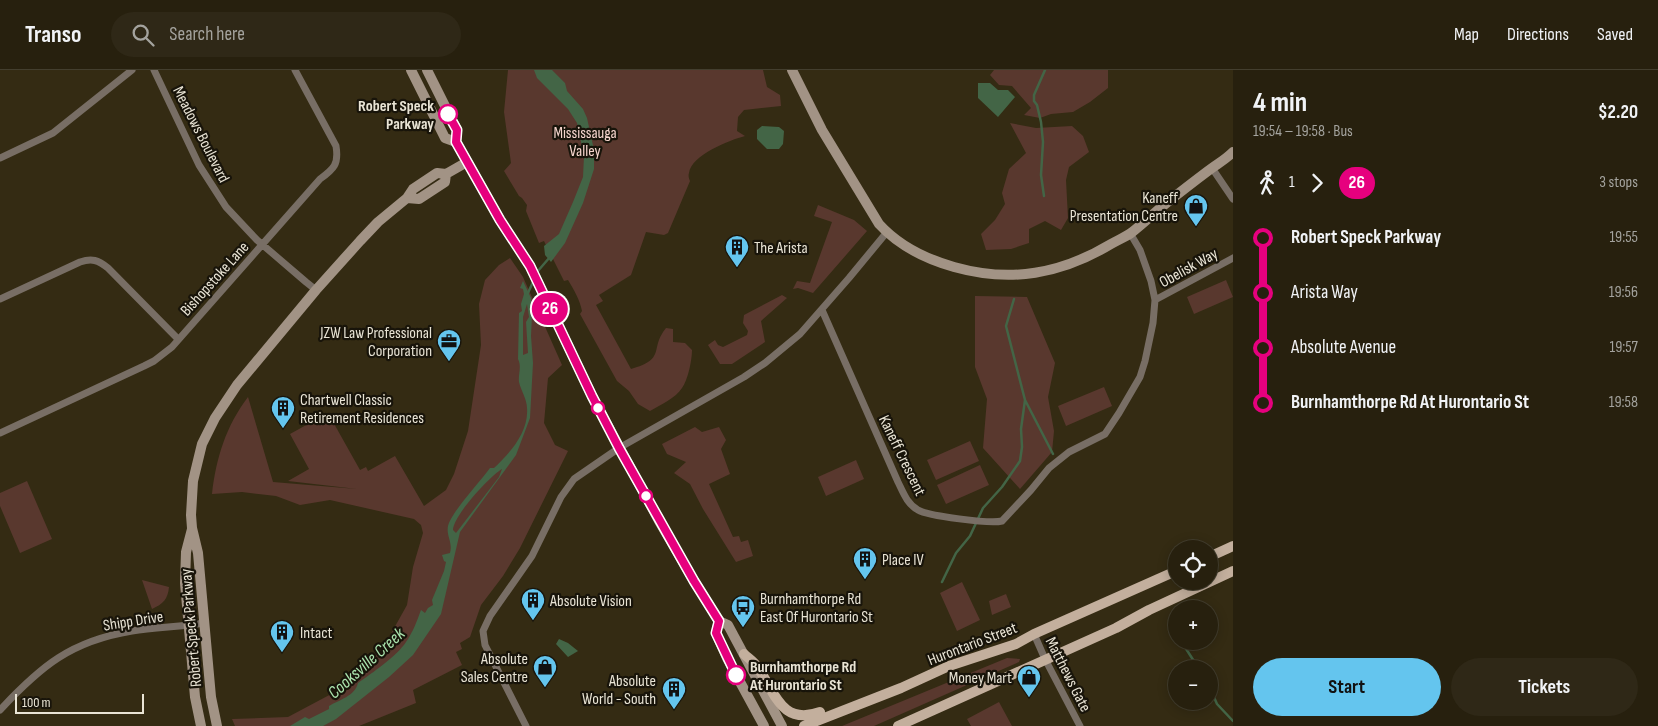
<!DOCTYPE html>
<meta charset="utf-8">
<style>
:root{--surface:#27200e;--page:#2f2817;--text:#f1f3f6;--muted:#a4a39e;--line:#433e2e;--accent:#64c5ee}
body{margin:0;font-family:"Sofia Sans Condensed",sans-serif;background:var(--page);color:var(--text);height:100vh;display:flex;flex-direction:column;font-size:19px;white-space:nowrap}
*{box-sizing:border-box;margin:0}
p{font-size:16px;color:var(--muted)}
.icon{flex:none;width:28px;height:28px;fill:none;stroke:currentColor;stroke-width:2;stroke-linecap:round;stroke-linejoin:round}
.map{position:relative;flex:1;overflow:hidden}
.details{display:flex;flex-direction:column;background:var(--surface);width:425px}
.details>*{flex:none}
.badge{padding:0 10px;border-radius:16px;font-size:18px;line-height:32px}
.buttons{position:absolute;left:1168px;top:470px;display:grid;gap:10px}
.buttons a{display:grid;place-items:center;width:50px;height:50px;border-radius:50%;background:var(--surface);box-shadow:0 2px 12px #0003,0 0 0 1px var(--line);font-size:25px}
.scale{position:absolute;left:15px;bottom:12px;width:129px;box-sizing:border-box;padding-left:5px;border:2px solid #e9e4d5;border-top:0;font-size:14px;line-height:18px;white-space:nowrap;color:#e9e4d5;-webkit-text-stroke:4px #18140a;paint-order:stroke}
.map>.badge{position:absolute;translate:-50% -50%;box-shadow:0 0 0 2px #fff}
.legs{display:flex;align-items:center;gap:8px;height:55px;padding:0 20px;font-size:16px}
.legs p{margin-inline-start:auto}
.head{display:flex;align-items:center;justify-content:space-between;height:85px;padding:0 20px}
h1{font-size:28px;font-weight:700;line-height:38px}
.primary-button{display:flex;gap:10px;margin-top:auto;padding:10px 20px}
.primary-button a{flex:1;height:58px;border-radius:30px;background:var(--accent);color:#111;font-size:20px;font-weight:700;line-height:58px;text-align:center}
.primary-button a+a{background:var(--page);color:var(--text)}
ul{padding:0 20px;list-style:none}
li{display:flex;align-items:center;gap:18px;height:55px;font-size:19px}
li i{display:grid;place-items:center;width:8px;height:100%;margin:0 6px;background:currentColor}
li i::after{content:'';width:12px;height:12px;margin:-6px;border:4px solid;border-radius:50%;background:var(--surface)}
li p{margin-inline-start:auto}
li:first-child i{background:linear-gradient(#0000 50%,currentColor 0)}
li:last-child i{background:linear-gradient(currentColor 50%,#0000 0)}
header{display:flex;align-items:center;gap:30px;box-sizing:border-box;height:70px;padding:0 25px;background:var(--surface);border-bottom:1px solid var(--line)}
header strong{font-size:24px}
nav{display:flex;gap:28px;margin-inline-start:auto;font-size:18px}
.search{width:350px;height:45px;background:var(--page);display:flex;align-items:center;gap:12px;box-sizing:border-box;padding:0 18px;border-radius:28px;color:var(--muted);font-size:19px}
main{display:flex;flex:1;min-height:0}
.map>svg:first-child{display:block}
.green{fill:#59382e}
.water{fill:#436546;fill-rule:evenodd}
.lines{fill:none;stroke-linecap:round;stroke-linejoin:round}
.stream{stroke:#436546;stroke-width:2.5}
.street{stroke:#786e65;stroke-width:7}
.secondary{stroke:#a29385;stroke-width:10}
.primary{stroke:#c3af9d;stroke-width:10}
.line-1-casing{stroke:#fff;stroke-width:11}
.line-1{stroke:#e6007e;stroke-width:8}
.stop-1-dot{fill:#fff;stroke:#e6007e;stroke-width:2.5}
.labels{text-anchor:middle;stroke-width:4.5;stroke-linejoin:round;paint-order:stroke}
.stop-label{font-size:16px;font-weight:bold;fill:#e9e4d5;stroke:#18140a;text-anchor:end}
.park-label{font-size:16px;fill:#f6d6ce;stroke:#18140a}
.street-label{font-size:16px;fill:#e9e4d5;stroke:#18140a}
.poi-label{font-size:16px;fill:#e9e4d5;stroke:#18140a;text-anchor:start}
.water-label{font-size:18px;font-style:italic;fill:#abe4ae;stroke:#18140a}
</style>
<header>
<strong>Transo</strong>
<div class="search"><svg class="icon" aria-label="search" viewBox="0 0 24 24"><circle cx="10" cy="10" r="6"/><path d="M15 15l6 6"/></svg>Search here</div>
<nav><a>Map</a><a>Directions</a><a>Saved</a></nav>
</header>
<main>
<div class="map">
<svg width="1233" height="656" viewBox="0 0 1233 656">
<rect width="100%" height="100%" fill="#342b13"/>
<path class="green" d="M508 0H763L767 17 780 25 781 36 744 40 738 47 737 61 745 66C730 70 691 85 689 103 688 106 689 109 690 111L668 163 664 165 646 162 631 205 599 225 603 231 596 235 631 299C667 289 649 279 666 258L673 259V272L685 273 692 280C692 290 688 310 682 318 676 328 660 335 650 341L638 334 629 321 617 311 580 244 582 241C580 230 574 220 568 210L564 211 544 171 539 173 526 141 527 135 522 128 519 126 504 101 511 93 504 42Z
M994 0H1108V18L1090 32 1073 42 1051 44 1040 48 1024 45 1031 38 1012 16 999 15 990 5Z
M1010 53 1036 58 1072 56 1083 66 1089 82 1069 97 1066 110 1068 148 1061 160 1045 151 1029 159V173L1011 179 986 180 981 164 995 150 1005 134 1002 123 1009 99 1026 83Z
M818 135 854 150 867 161 813 223 798 218 793 219 797 211 810 213 832 152 814 146Z
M510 188 523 207 562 295 548 308 544 353 555 375 568 381 520 478 503 506 481 535 470 567 460 573 462 579 456 582 462 595 413 620 416 633 359 656H235L232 649 288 647 335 622 383 578 407 535 413 497 423 463 421 455 414 449 330 430 300 435 276 426 242 422 212 424C216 388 226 356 248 327L273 412 357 419 288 411 309 399 290 364 328 343 360 400 366 397 368 401 395 386 424 436 446 420 454 404 468 361 481 275 479 234 485 210 499 195Z
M1226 210 1233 227 1194 244 1187 227Z
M782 225 787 228 761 251 765 272 732 294H720L708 275 715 270 718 275 723 277 747 265 748 261 743 253 744 245Z
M975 226 1027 227 1055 293 1048 327 1054 361 1052 382 1020 419 983 378 987 329 975 297Z
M1104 317 1112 336 1066 356 1058 336Z
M695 357 702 362 719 357 726 370 721 379 730 404 709 414 733 467 739 466 741 472 748 470 753 486 736 492 703 439 690 414 674 403 686 392 667 384 662 374Z
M970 371 979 391 936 410 927 390Z
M856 390 864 409 826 426 818 407Z
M980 395 989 415 946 434 937 415Z
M27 411 52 469 20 483 0 436V423Z
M142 510 169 517C168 529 163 534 152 539Z
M962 512 980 550 957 561 940 523Z
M1006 524 1011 537 992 545 989 531Z
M1007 588 1020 589 1019 592 1010 596 874 656H842Z
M999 632 1012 656H971L967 649Z"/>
<path class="water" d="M534 0H552L565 13 567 21 583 39 587 48 594 80V99L583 133 565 173 551 192 545 185 544 176 559 164 573 132 583 107 584 86 577 53 568 39 537 8Z
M978 13H990L998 20H1008L1015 27 998 47 978 28Z
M762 56 779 57 784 61 783 74 779 79H767L757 69V60Z
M523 211 531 228 532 245 531 266 533 293 530 348 516 385 460 462 441 544 413 585 389 607 336 649 323 656H290L305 647 309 649 329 639V636C339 630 355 626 358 613 372 603 397 586 406 572 413 562 417 551 421 540L425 543 428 538 433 535 432 530 444 501 446 492 444 491 442 485 450 483C453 472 446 466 448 456 452 441 480 412 490 398H494C510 383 529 362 527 338 527 329 521 321 519 312 518 304 522 297 518 289L519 243 522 241 521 234 524 224 523 219 520 218ZM527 234 529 247 526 252 528 283 523 285V247ZM502 399 499 407 456 463 453 460C453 446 490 406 502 399Z
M559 569 568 573 578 581 568 587 556 574Z"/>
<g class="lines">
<path class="stream" d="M1044 126 1041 105 1043 72 1041 52 1037 35 1034 31V25L1045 0
M537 202 550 187
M527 225 533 212
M1025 330 1053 384
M942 512 956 483 970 466 983 438 1002 417 1020 391 1022 377 1021 359 1025 330 1006 256 1014 229
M1172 558 1176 564
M1181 571 1199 599
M1209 616 1217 634 1233 651"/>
<path class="street" d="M154 0 199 95 226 137 257 170 306 212 316 220
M0 88 53 63 132 0
M1212 98 1233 129
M0 229 80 192C92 188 98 190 108 198L178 269
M1155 230 1233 188
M822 240 898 412C903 422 907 434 918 440 928 446 990 454 1002 451L1031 420 1049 398 1069 382 1105 364 1119 343 1140 307 1145 291 1153 253 1155 230 1151 211 1140 180 1130 163
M0 363 144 296 154 291 172 277 320 109C334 99 339 94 336 76L295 0
M1034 564 1045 589 1080 656
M0 640C41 596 71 571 132 561 156 557 180 557 204 553
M526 656 485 575 483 561 490 546 532 486 561 427 574 409 619 378 744 307 765 293 800 264 849 208 887 162"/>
<path class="secondary" d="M411 0 445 68 456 72
M427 0 457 60 456 72 500 150 530 196 592 326 659 451 694 511 719 551 728 555 782 656
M792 0 822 60 879 154C899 176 926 189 954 197 1011 213 1061 204 1111 174 1118 170 1125 167 1131 163 1144 153 1156 141 1169 131 1183 120 1197 109 1212 98 1219 93 1226 89 1233 82
M407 128 419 129 445 112 446 104
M192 459 186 482 185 513 195 627 201 656
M719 551 716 563 727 588 764 656
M217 656 211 627 198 483 192 458 191 445 193 411 202 374 215 348 237 315 316 220 360 171 378 152 407 128 413 119 437 103 446 104 467 92"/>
<path class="primary" d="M1209 487 1233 476
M744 584C748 588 755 592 758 598 775 622 781 656 820 642
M804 656 901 618 949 596 1016 574 1034 564 1176 501
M898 656 1116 558 1149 540 1233 501"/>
</g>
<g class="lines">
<g class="line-1-casing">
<path id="line-1" d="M448 44 457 60 456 72 500 150 530 196 592 326 619 378 694 511 719 551 716 563 736 605"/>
</g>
<use href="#line-1" class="line-1"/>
</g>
<defs>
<g id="shop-pin" transform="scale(1.25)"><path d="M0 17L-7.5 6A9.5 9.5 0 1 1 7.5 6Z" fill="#64c5ee" stroke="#18140a"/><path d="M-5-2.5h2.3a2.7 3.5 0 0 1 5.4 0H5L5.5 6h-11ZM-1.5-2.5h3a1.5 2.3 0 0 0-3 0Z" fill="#111"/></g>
<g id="building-pin" transform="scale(1.25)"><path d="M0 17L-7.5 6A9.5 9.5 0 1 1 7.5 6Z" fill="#64c5ee" stroke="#18140a"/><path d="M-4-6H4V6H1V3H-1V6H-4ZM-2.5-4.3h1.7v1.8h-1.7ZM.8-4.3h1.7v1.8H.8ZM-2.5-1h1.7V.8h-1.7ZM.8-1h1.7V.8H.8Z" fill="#111"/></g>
<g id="office-pin" transform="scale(1.25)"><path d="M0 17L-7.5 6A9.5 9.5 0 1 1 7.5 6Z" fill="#64c5ee" stroke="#18140a"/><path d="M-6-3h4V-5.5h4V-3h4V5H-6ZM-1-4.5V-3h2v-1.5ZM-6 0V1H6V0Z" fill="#111"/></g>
<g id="bus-pin" transform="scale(1.25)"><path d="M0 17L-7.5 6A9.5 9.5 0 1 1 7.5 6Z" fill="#64c5ee" stroke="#18140a"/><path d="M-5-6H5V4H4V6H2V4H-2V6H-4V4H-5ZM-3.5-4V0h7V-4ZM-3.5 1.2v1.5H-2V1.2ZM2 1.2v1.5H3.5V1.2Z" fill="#111"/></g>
</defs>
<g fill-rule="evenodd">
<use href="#shop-pin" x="1196" y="136"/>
<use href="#building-pin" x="737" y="177"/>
<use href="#office-pin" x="449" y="271"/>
<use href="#building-pin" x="283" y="338"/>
<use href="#building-pin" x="865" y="489"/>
<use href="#building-pin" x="533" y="530"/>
<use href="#bus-pin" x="743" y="537"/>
<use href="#building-pin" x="282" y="562"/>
<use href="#shop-pin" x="545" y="597"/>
<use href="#shop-pin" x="1029" y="607"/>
<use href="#building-pin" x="674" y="619"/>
</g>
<g class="stop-1-dot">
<circle cx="448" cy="44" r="9"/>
<circle cx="598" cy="338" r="6"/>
<circle cx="646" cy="426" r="6"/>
<circle cx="736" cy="605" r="9"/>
</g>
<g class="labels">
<g class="stop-label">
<text x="434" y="41">Robert Speck<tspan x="434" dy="18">Parkway</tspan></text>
<text x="750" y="602" text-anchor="start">Burnhamthorpe Rd<tspan x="750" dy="18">At Hurontario St</tspan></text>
</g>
<g class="park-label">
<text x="585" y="68">Mississauga<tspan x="585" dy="18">Valley</tspan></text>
</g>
<g class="street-label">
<text transform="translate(202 64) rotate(63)" y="6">Meadows Boulevard</text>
<text transform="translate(1188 197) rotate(-29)" y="6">Obelisk Way</text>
<text transform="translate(214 208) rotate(-48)" y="6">Bishopstoke Lane</text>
<text transform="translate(903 385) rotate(64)" y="6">Kaneff Crescent</text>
<text transform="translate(133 550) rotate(-9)" y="6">Shipp Drive</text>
<text transform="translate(190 558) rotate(-95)" y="6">Robert Speck Parkway</text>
<text transform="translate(972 573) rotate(-21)" y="6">Hurontario Street</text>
<text transform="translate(1069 604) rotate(63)" y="6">Matthews Gate</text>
</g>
<g class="poi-label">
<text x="1178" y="133" text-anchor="end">Kaneff<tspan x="1178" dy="18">Presentation Centre</tspan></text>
<text x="754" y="183">The Arista</text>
<text x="432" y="268" text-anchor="end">JZW Law Professional<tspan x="432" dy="18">Corporation</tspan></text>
<text x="300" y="335">Chartwell Classic<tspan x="300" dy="18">Retirement Residences</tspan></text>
<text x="882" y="495">Place IV</text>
<text x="760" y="534">Burnhamthorpe Rd<tspan x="760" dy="18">East Of Hurontario St</tspan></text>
<text x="550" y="536">Absolute Vision</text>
<text x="300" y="568">Intact</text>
<text x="528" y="594" text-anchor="end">Absolute<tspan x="528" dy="18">Sales Centre</tspan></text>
<text x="1012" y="613" text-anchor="end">Money Mart</text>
<text x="656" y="616" text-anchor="end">Absolute<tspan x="656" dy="18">World - South</tspan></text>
</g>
<g class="water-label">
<text transform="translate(366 593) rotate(-42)" y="6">Cooksville Creek</text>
</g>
</g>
</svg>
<div class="buttons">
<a><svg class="icon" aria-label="locate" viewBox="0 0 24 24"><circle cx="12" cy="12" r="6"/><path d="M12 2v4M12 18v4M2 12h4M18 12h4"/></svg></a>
<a>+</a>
<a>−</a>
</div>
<div class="scale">100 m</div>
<b class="badge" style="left:550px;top:239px;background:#e6007e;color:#fff">26</b>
</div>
<section class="details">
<div class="head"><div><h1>4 min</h1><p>19:54 – 19:58 · Bus</p></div><b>$2.20</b></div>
<div class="legs"><svg class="icon" aria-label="walk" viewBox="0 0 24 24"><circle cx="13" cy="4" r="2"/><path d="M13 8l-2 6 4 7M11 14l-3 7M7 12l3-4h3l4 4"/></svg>1<svg class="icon" aria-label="forward" viewBox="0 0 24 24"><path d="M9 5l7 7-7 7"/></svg><b class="badge" style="background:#e6007e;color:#fff">26</b><p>3 stops</p></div>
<ul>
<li><i style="color:#e6007e"></i><b>Robert Speck Parkway</b><p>19:55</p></li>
<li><i style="color:#e6007e"></i><span>Arista Way</span><p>19:56</p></li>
<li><i style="color:#e6007e"></i><span>Absolute Avenue</span><p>19:57</p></li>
<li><i style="color:#e6007e"></i><b>Burnhamthorpe Rd At Hurontario St</b><p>19:58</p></li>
</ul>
<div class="primary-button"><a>Start</a><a>Tickets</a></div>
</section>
</main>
